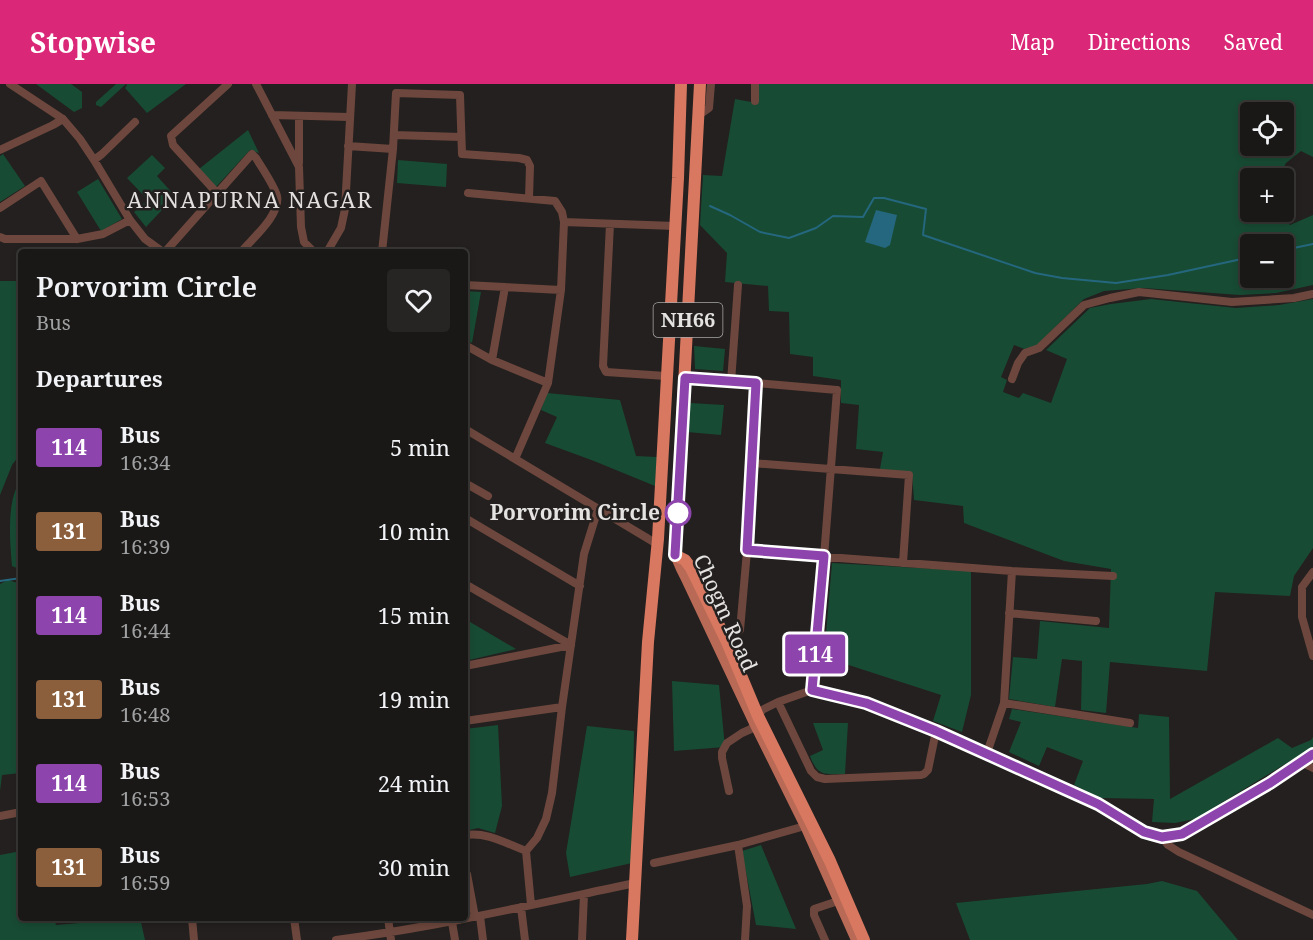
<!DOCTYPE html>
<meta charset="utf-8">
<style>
:root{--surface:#1a1817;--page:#272524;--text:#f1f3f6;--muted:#9fa0a1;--line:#383736;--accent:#db2777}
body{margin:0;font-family:"Noto Serif",serif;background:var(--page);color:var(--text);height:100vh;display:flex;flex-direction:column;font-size:22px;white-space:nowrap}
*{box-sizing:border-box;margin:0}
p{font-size:20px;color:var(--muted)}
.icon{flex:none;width:33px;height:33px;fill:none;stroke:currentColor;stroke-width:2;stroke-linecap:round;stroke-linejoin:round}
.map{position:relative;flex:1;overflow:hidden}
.details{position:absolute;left:18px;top:165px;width:450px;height:672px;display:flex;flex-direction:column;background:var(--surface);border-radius:6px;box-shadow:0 3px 9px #0003,0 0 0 2px var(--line)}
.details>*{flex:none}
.badge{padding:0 12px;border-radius:4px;font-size:21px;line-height:39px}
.controls{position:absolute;left:1240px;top:18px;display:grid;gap:12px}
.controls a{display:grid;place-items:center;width:54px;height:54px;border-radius:6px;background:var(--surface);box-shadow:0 3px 9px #0003,0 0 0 2px var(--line);font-size:30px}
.map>.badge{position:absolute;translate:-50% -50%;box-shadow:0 0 0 3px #fff}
h2{padding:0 18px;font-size:22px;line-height:54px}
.round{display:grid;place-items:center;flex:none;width:63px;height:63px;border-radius:6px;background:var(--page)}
.overview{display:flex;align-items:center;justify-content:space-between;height:102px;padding:0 18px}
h1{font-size:28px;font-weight:600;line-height:45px}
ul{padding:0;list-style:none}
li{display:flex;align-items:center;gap:18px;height:84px;padding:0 18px}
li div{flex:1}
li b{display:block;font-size:22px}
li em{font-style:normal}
li .badge{min-width:66px;font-weight:700;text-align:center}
header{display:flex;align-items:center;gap:36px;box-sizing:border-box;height:84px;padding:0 30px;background:var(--accent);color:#fff}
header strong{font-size:28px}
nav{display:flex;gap:33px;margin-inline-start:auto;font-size:21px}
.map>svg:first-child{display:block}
.green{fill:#184b33;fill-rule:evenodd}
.water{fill:#24677e}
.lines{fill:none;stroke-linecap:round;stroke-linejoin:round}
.stream{stroke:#24677e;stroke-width:2}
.minor{stroke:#6d473d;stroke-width:8}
.major{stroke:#b96a56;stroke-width:10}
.highway{stroke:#d87860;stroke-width:12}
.line-casing{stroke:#fff;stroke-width:14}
.line{stroke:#8e44ad;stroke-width:9}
.stop-dot{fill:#fff;stroke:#8e44ad;stroke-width:3}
.labels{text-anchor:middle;stroke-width:5;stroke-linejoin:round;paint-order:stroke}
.shield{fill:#23201f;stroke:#aba8a8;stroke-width:1.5}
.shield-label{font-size:20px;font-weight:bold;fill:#e5e3e2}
.stop-label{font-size:21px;font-weight:bold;fill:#e5e3e2;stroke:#23201f;text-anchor:end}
.street-label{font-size:21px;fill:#e5e3e2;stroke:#23201f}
.neighbourhood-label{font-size:22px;letter-spacing:1.5px;fill:#e3dfde;stroke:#23201f}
</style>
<header>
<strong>Stopwise</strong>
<nav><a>Map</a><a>Directions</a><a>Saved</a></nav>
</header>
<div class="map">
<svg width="1313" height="856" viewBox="0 0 1313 856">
<rect width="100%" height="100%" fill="#23201f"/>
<path class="green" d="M36 0H71L82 8V24L74 28Z
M116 0H186L147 29 125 4 127 1 126 0 101 23 96 21V18Z
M759 0H1313V73L1301 67 1286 79 1278 94H1251V128H1278L1290 141 1313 131V201L1276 209 1240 211 1143 204 1104 207 1084 215 1043 255 1035 269 1014 261 1001 293 1007 296 1003 308 1019 314 1023 309 1051 319 1067 275 1046 266 1090 224 1111 220 1151 215 1236 224 1279 221 1313 215V464L1294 492 1290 512 1215 508 1207 587 1110 578 1106 629 1081 626 1082 577 1062 575 1055 623 1009 615 1013 573 1037 575 1040 537 1109 544 1111 485 1064 477 964 439 963 422 914 416 912 389 880 385 883 368 856 365 859 321 841 319V296L813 292V273L790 270 789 228 769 227 768 202 725 198 727 169 700 141 703 91 722 92 735 15 757 19ZM1251 28H1284V62H1251ZM1251 160H1284V194H1251Z
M248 46 259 69 250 66 216 103 199 85Z
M3 70 25 102 0 118V72Z
M152 71 165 84 157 92 175 112 146 143 134 128 148 116 127 94Z
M398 76 447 80 446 103 397 99Z
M98 95 122 135 101 147 77 108Z
M0 197H21V369L12 381 0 411Z
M465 207 481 208 472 259 465 255Z
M694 262 725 265 723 287 695 285Z
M547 309 620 316 636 372 657 373 655 402 594 377 545 359 557 333 541 326Z
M690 319 724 321 721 351 687 348Z
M21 395V486L12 482C10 457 6 417 21 395Z
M832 479 971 487V611L962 648 933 637 941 611 824 573Z
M8 496 21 500V689L2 691 0 707V500Z
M465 535 516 565 465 577Z
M672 597 719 601 725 663 674 667Z
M1012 625 1138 644 1139 630 1169 633 1170 715 1278 654 1292 664 1311 656 1313 653V663L1195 735 1175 739 1152 738 1154 715 1101 714 1074 701 1083 677 1047 663 1039 682 1009 668 1021 638 1009 635Z
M813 639H848L845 690C824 690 818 693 810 672L823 666Z
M498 641 502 722 495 749 478 744 465 747V645Z
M587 642 634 647 632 779 570 793 566 769Z
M761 761 796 845 756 841 742 767Z
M21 767V834H54L56 841 140 834 145 856H0V771Z
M1162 797 1197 807 1238 856H970L956 819 1147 800Z"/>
<path class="water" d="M876 126 897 131 890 161 885 164 865 158Z"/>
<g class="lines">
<path class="stream" d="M710 122 730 131 760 148 789 154 816 144 833 132 863 133 874 114H884L926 125 923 151 1035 189 1062 194 1116 199 1168 191 1251 173
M1284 166 1313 160
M0 497 21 494"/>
<path class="minor" d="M10 0 63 35 80 55 94 76 130 136 145 155 163 168
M256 0 299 83 301 143 304 158 314 168
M755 17V0
M272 31 349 33
M699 31 709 24 711 0
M299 32V79
M394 51 461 53
M348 62 393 65
M0 66 53 41 63 35
M94 76 102 70 135 38
M217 109 173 61 171 52 228 0
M468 109 555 117 562 128 564 138 561 206 548 299 515 375
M0 124 41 97 77 155
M564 138 675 142
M610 140 603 282 606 288 666 292
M0 153 5 155H77L103 150 130 136
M165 168 252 70 256 74C262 84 274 101 277 112 281 130 253 154 242 167
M327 168 341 144 345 125 352 0
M382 168 393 65 396 9 460 11 462 70 519 74 527 76 530 82 529 114
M465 201 561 206
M465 261 492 276 548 299
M492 276 505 203
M685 294 756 299 747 467 740 546 724 560
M1012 295 1018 279 1025 269 1039 264 1084 221 1110 214 1139 208 1232 218 1294 214 1313 210
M731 298 738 201
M756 299 837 306 824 473 812 606
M465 345 657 460
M752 379 909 391 903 479
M465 399 488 412
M465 434 580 502
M747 467 1012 487 1113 492
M1313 488 1302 503V533L1313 572
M465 500 571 561
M1009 529 1096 537
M465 582 571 561
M778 618 811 687 817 693 825 695 921 691 924 690 928 686 936 647
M1004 619 1130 639
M465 637 562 623
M987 669 1004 619 1012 487
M1301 678 1313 684
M729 707 722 674V668L727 659 742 649 751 645 762 626 778 618 812 606 866 619 936 647 1098 720 1144 748 1162 753 1182 750 1270 699 1313 670
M0 732 21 728
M465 751C488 748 505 759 526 767
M1162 753 1168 761 1179 768 1313 831
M738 761 747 822 745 856
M654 779 738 761 805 742
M465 788 467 790 475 833
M531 821 526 767 537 754 546 735 552 709 562 623 584 470 598 425
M521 823 525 856
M480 832 483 856
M192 834 194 856
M294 834 297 856
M388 834 391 856
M452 838 455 856
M336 856C437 843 535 820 635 799
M582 856 584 810
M825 856 814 831V825L838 817"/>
<path class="major" d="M675 471 681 485 687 497 754 639 805 742 856 856"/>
<path class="highway" d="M700 0 675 471 685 476 691 484 697 496 727 558 758 632 830 777 864 856
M632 856 648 558 658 455 678 94 681 0"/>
</g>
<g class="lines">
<g class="line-casing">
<path id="line" d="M675 471 685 294 756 299 747 466 824 472 812 606 866 619 936 647 1098 720 1144 748 1162 753 1182 750 1270 699 1313 670"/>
</g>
<use href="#line" class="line"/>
</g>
<circle class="stop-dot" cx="678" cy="429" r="12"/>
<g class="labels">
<rect class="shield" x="653.5" y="219" width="69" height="34" rx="4.5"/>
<g class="shield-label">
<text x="688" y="243">NH66</text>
</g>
<g class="stop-label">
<text x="660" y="436">Porvorim Circle</text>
</g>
<g class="street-label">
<text transform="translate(725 529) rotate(66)" y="7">Chogm Road</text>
</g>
<g class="neighbourhood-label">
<text x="250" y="124">ANNAPURNA NAGAR</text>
</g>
</g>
</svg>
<div class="controls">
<a><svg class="icon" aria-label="locate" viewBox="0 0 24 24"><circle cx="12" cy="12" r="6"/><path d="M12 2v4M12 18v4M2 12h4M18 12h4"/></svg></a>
<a>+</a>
<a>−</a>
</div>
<b class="badge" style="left:815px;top:570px;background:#8e44ad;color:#fff">114</b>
<section class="details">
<div class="overview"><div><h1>Porvorim Circle</h1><p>Bus</p></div><a class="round"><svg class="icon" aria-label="heart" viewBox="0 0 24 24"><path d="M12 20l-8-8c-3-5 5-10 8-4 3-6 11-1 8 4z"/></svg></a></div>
<h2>Departures</h2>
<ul>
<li><span class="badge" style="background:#8e44ad;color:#fff">114</span><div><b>Bus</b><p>16:34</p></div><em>5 min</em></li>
<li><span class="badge" style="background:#8b5e3c;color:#fff">131</span><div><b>Bus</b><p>16:39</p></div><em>10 min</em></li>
<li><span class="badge" style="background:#8e44ad;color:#fff">114</span><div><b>Bus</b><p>16:44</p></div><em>15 min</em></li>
<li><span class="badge" style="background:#8b5e3c;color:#fff">131</span><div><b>Bus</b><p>16:48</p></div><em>19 min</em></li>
<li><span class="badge" style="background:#8e44ad;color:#fff">114</span><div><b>Bus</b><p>16:53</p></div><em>24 min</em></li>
<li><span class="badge" style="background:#8b5e3c;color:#fff">131</span><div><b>Bus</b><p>16:59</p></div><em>30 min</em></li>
</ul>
</section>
</div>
